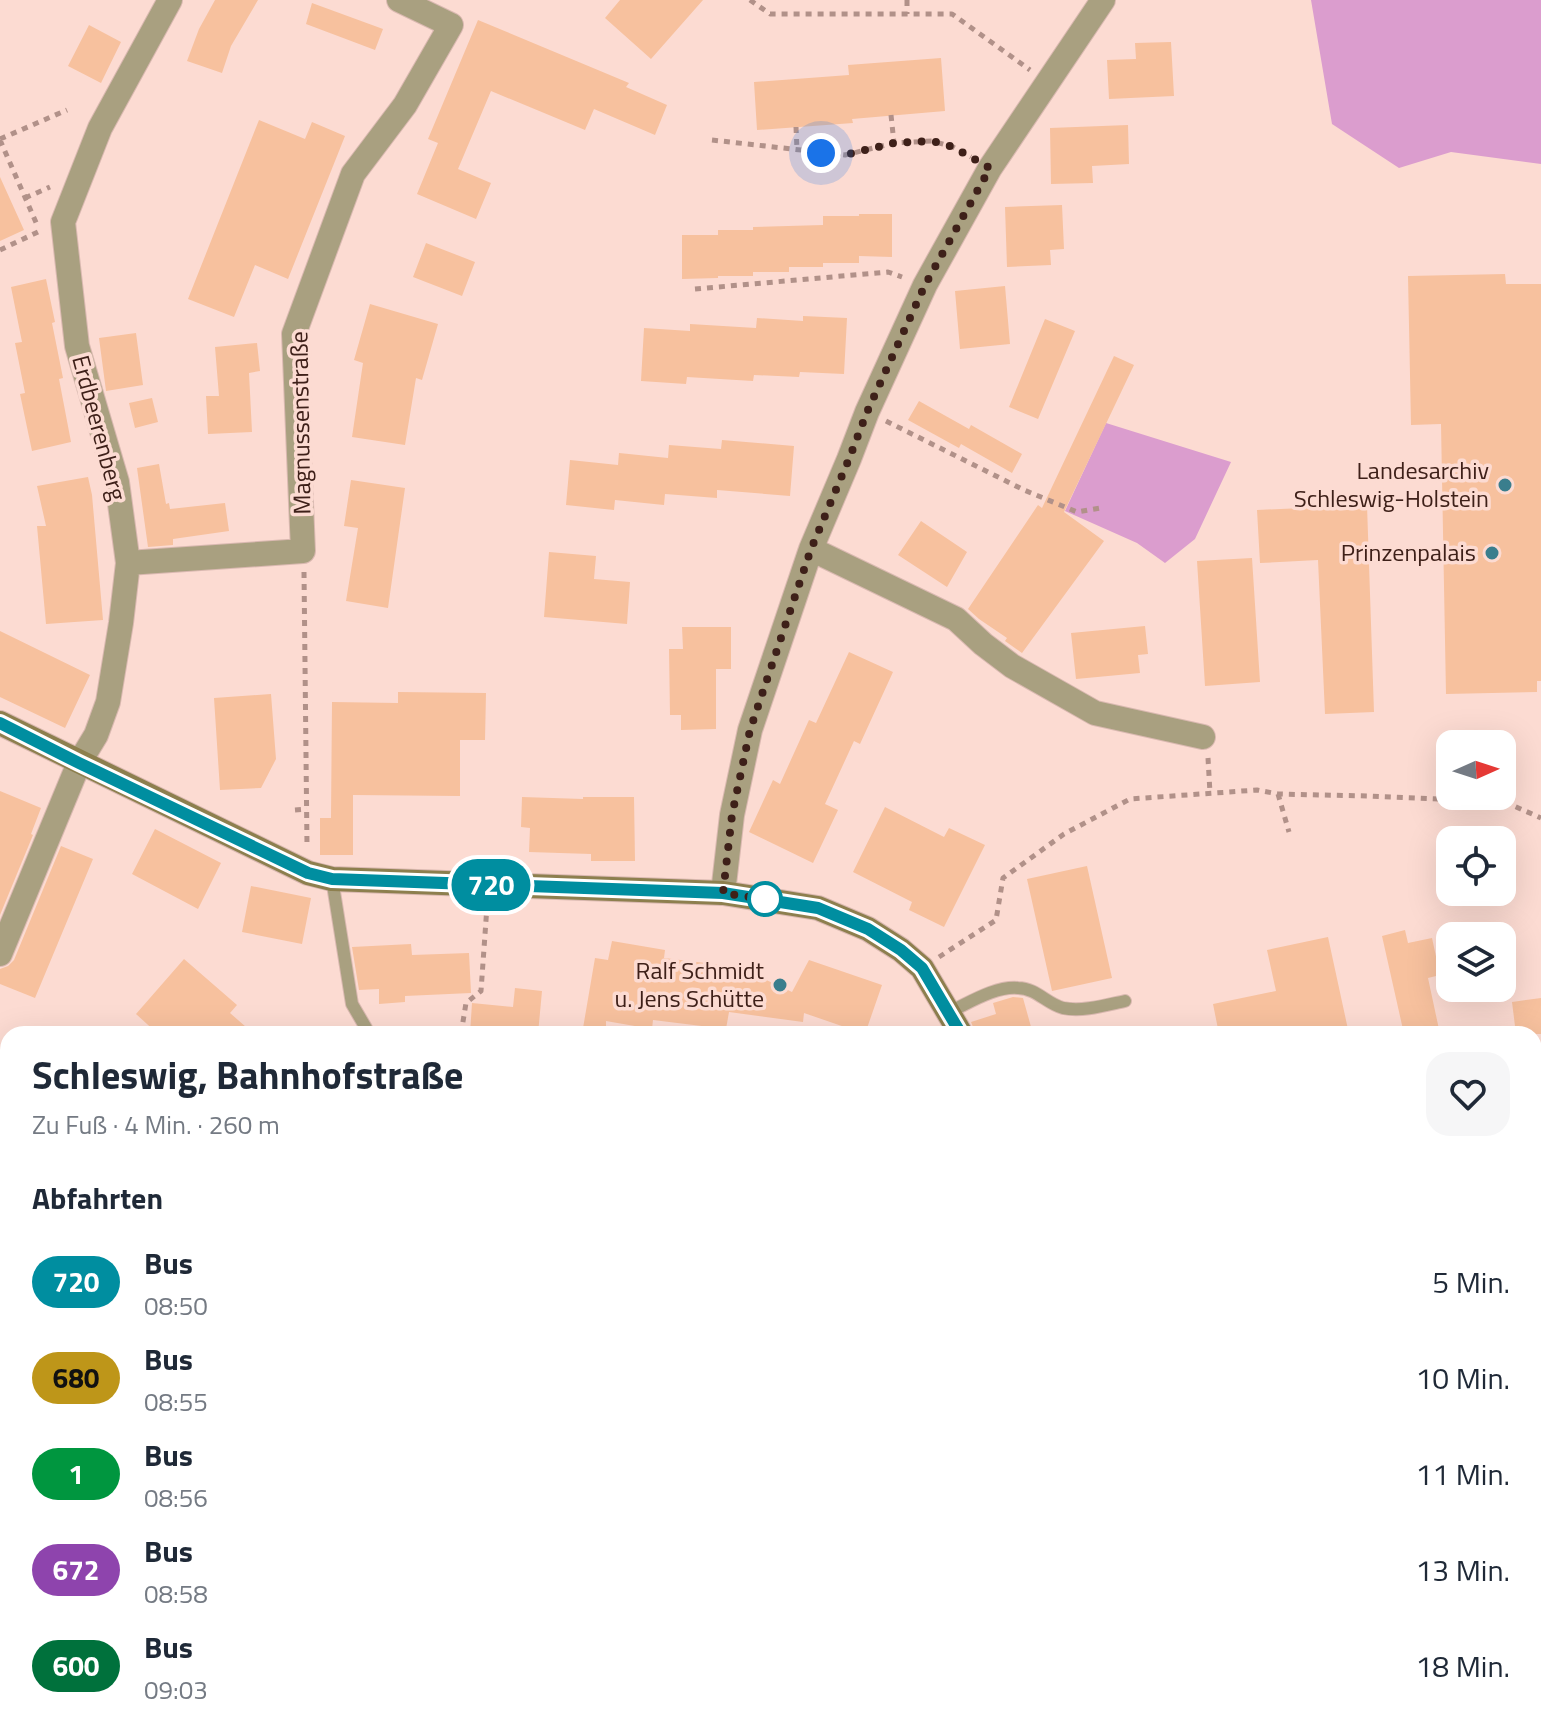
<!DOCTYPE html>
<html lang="de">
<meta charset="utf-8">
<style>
:root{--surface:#fff;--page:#f6f6f7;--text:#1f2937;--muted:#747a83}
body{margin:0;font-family:"Titillium Web",sans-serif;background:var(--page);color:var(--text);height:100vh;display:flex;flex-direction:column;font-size:30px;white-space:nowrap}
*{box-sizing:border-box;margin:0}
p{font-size:26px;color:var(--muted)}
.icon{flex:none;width:44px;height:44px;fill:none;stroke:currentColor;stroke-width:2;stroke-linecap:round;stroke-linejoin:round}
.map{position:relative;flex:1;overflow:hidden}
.side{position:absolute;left:0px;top:1026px;width:1542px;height:704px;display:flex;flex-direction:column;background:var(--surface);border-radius:24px 24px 0 0;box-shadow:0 8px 32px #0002}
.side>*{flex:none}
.badge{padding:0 16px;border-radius:26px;font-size:28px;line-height:52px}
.needle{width:52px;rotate:87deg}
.controls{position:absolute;left:1436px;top:730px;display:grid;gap:16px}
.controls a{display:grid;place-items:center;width:80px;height:80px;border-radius:16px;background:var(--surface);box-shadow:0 8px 32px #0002;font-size:40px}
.you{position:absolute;width:40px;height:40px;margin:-20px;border:6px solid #fff;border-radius:50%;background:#1a73e8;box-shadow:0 0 0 12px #1a73e833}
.map>.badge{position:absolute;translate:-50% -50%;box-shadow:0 0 0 4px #fff}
h2{padding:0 32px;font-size:30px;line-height:72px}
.round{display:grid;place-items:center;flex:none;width:84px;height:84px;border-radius:24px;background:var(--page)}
.summary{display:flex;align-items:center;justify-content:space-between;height:136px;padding:0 32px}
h1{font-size:38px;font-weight:700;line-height:60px}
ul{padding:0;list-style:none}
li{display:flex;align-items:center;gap:24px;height:96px;padding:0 32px}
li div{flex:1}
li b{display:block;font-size:30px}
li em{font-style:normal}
li .badge{min-width:88px;font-weight:700;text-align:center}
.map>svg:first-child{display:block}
.built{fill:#f0ccc3}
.green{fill:#db9dce}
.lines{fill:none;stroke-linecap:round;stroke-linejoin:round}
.stream{stroke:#9faef5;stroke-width:8}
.building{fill:#f7c19e}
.lane-casing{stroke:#dab9b1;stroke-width:14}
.street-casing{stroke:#dab9b1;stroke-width:26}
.secondary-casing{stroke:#dab9b1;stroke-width:26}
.path{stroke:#b19189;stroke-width:5;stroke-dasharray:6 6;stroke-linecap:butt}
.lane{stroke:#a9a080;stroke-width:12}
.street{stroke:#a9a080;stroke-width:24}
.secondary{stroke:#8d7f4e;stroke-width:24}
.line-casing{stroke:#fff;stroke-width:18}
.line{stroke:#008ea0;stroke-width:12}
.walk{stroke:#3e2019;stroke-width:8;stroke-dasharray:0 14.4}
.poi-dot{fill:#3a7e8d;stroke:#fcdbd2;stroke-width:3}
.stop-dot{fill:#fff;stroke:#008ea0;stroke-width:4}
.labels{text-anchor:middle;stroke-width:7;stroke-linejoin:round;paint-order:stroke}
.street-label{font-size:24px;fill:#3e2019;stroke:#fcdbd2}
.poi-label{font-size:24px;fill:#3e2019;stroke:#fcdbd2;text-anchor:end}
</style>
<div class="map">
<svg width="1541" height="1730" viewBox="0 0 1541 1730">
<rect width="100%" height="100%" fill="#fcdbd2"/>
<path class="built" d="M719 1722H1351L1352 1730H717Z"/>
<path class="green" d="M1311 0H1541V164L1451 152 1399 168 1332 124Z
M1106 423 1231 462 1195 539 1165 563 1137 543 1065 511Z
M0 1548 8 1565V1722H86L90 1730H0Z
M1534 1625 1541 1626V1730H1352L1351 1722H1534Z"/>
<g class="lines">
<path class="stream" d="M670 1730 678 1722"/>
</g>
<path class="building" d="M215 0H258L231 46 222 73 187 61 199 29Z
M620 0H703L651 59 605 18Z
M312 3 383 29 375 50 306 24Z
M478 20 629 83 626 87 667 105 655 135 594 109 585 130 491 91 458 169 491 183 476 219 417 194 438 143 428 139Z
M89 25 121 42 101 83 68 66Z
M1171 42 1174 96 1109 99 1107 60 1136 59 1135 43Z
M941 58 945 111 852 119 853 123 757 130 754 82 849 75 848 65Z
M259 120 305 139 312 122 345 136 288 279 255 265 234 317 188 299Z
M1128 125 1129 164 1092 166 1093 183 1051 184 1050 128Z
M0 177 24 230 0 241Z
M1062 205 1064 249 1050 250 1051 265 1007 267 1005 207Z
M859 214H892V257L859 256V263H823V267H789V272H753V276H718V278L682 279V235H718V230H753V227L823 225V216H859Z
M426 243 475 262 462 296 413 277Z
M1505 274 1506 284H1541V681H1537V692L1446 694 1441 424 1411 425 1408 276Z
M46 279 55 322 52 323 63 378 59 379 71 442 32 451 20 394 25 393 15 343 22 342 11 287Z
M1005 286 1010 344 960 349 955 291Z
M370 304 438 324 422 380 416 378 405 445 352 437 363 363 354 360Z
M803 316 847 318 844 374 800 372 799 377 754 375 753 381 687 377 686 384 641 381 644 328 690 331V324L756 328 757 318 803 321Z
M1045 319 1075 331 1038 419 1009 407Z
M136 333 143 385 106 391 99 338Z
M257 343 260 371 249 373 252 432 208 434 206 396H219L215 347Z
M1114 356 1134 365 1064 512 1104 541 1022 653 1005 641 1007 638 979 619 968 609 1038 505 1042 508Z
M152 398 158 422 135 428 129 403Z
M919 401 969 429 971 425 1022 454 1012 473 961 444 959 448 908 420Z
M722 440 794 446 790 496 717 490V498L665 494 664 505 615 500 614 510 566 505 570 460 618 465 619 453 668 458 669 445 721 449Z
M159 464 166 504 169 503 170 509 225 503 229 531 173 539V545L148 547 137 468Z
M88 477 92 495 103 620 46 624 37 526H46L37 486Z
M351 480 405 488 388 608 346 601 358 528 344 526Z
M1367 505 1374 712 1325 714 1318 560 1260 563 1257 510Z
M921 521 967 552 947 587 898 555Z
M549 552 596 556 594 579 630 582 627 624 544 617Z
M1252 558 1260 682 1205 686 1197 561Z
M1145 626 1148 654 1138 655 1140 673 1076 679 1071 633Z
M682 627H731V669H716V729L681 730V715H670L669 649H683Z
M0 631 90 675 65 728 0 697Z
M849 652 893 672 860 744 854 741 825 804 838 810 813 863 749 832 773 780 780 784 809 720 816 723Z
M398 692 486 693 485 740H460V796L353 795V855H320V818H331L332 702 398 703Z
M271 694 276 759 261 788 220 790 214 698Z
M0 791 41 808 31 834 33 835 0 915Z
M522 797 583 799V797H634L635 861H591V854L529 852 530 828 521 827Z
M885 807 944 837 949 828 985 845 944 927 909 910 912 902 853 872Z
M155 829 221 863 198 909 132 874Z
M61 846 93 859 35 998 0 984V969L8 966 14 960Z
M1087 866 1112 978 1052 991 1027 879Z
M251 886 311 898 302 944 242 932Z
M1405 930 1408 943 1432 938 1440 975 1428 978 1440 1034H1404L1382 936Z
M1328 937 1349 1034H1219L1213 1004 1276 991 1267 950Z
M612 941 665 950 664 958 763 970 760 977 792 992 809 960 882 985 865 1034 804 1013 803 1022 729 1012 726 1029 653 1020 652 1029 606 1021V1034H582L595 958 608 960Z
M411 944 412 955 469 953 471 993 405 996V1002L379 1004V989L359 990 352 947Z
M184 959 237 1005 230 1013 254 1034H158L136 1014Z
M515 988 542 991 538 1034H470L472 1003 513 1007Z
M1013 997 1023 998 1033 1034H976L971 1022 996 1014 993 1003Z
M1541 998V1034H1516L1512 1002Z"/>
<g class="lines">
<g class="lane-casing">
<path id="lane" d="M332 879 352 1004 366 1028 368 1034
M949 1012C969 1003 995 986 1018 988 1036 988 1047 1004 1063 1008 1083 1012 1106 1005 1125 1001
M1534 1454 1541 1453"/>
</g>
<g class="street-casing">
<path id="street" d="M811 549 956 619 983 644 1012 666 1095 713 1203 737
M128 563 303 551 294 334 353 174 405 105 451 25 399 0
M723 893 732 815 750 730 811 549 849 459 867 412 925 285 990 168 1103 0
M0 954 79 763 96 735 108 702 121 623 128 563 117 482 77 346 63 222 100 128 170 0
M0 1166 5 1294 0 1319
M274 1730 275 1722"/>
</g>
<g class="secondary-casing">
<path id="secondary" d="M0 723 308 873 332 879 723 893 818 908 868 929 901 950 922 968 961 1034
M1534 1100 1541 1099"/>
</g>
<path class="path" d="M750 0 770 14H952L1030 70
M907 0V14
M891 115 894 143
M796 127 797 150
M0 139 67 110
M0 140 38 227
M712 140 845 155 894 143 932 141 953 147 971 157
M25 198 50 187
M0 250 40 231
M695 289 888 272 902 277
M886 421 1024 490 1077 512 1100 508
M304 572 307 846
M1208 758 1210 793
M1278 794 1289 832
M295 810 307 809
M939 957 996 920 1003 878 1064 834 1130 799 1257 790 1278 794 1367 796 1505 802 1541 818
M461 1034 466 1003 481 991 487 906
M0 1631 8 1629
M368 1722 372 1730
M881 1722 883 1730
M1079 1722 1081 1730
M688 1730 694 1722"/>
<use href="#lane" class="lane"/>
<use href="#street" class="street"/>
<use href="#secondary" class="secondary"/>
</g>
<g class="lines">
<g class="line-casing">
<path id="line" d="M0 723 79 763 308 873 332 879 723 893 818 908 868 929 901 950 922 968 961 1034"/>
</g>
<use href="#line" class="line"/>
<path class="walk" d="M765 899 771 900 723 893 732 815 750 730 811 549 849 459 867 412 925 285 990 168 953 147 932 141 894 143 845 155 821 153"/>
</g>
<g class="poi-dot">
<circle cx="1505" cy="485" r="8"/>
<circle cx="1492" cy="553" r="8"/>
<circle cx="780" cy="985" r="8"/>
</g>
<circle class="stop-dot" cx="765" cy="899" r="16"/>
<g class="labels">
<g class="street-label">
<text transform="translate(301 423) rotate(-91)" y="8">Magnussenstraße</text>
<text transform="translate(99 428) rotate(75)" y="8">Erdbeerenberg</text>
</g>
<g class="poi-label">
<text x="1489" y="479">Landesarchiv<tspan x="1489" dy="28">Schleswig-Holstein</tspan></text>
<text x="1476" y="561">Prinzenpalais</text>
<text x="764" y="979">Ralf Schmidt<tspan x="764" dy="28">u. Jens Schütte</tspan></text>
</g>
</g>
</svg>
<div class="controls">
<a><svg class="needle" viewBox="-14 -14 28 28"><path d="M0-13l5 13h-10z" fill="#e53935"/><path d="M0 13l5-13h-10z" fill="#747a83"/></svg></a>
<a><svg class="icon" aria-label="locate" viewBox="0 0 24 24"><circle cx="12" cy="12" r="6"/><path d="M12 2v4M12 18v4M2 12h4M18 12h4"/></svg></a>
<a><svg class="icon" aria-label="layers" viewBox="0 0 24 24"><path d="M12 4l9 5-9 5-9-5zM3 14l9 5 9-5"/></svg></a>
</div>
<div class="you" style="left:821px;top:153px"></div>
<b class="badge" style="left:491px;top:885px;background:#008ea0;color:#fff">720</b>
<section class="side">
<div class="summary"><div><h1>Schleswig, Bahnhofstraße</h1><p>Zu Fuß · 4 Min. · 260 m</p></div><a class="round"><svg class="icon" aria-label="heart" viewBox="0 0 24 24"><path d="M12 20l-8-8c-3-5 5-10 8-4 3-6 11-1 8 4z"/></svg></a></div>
<h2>Abfahrten</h2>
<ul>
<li><span class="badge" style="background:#008ea0;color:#fff">720</span><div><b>Bus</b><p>08:50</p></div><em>5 Min.</em></li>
<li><span class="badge" style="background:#be9619;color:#111">680</span><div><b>Bus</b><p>08:55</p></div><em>10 Min.</em></li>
<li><span class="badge" style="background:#00963f;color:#fff">1</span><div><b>Bus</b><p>08:56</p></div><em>11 Min.</em></li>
<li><span class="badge" style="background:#8e44ad;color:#fff">672</span><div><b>Bus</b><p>08:58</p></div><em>13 Min.</em></li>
<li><span class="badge" style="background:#00713c;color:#fff">600</span><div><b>Bus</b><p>09:03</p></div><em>18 Min.</em></li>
</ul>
</section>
</div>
